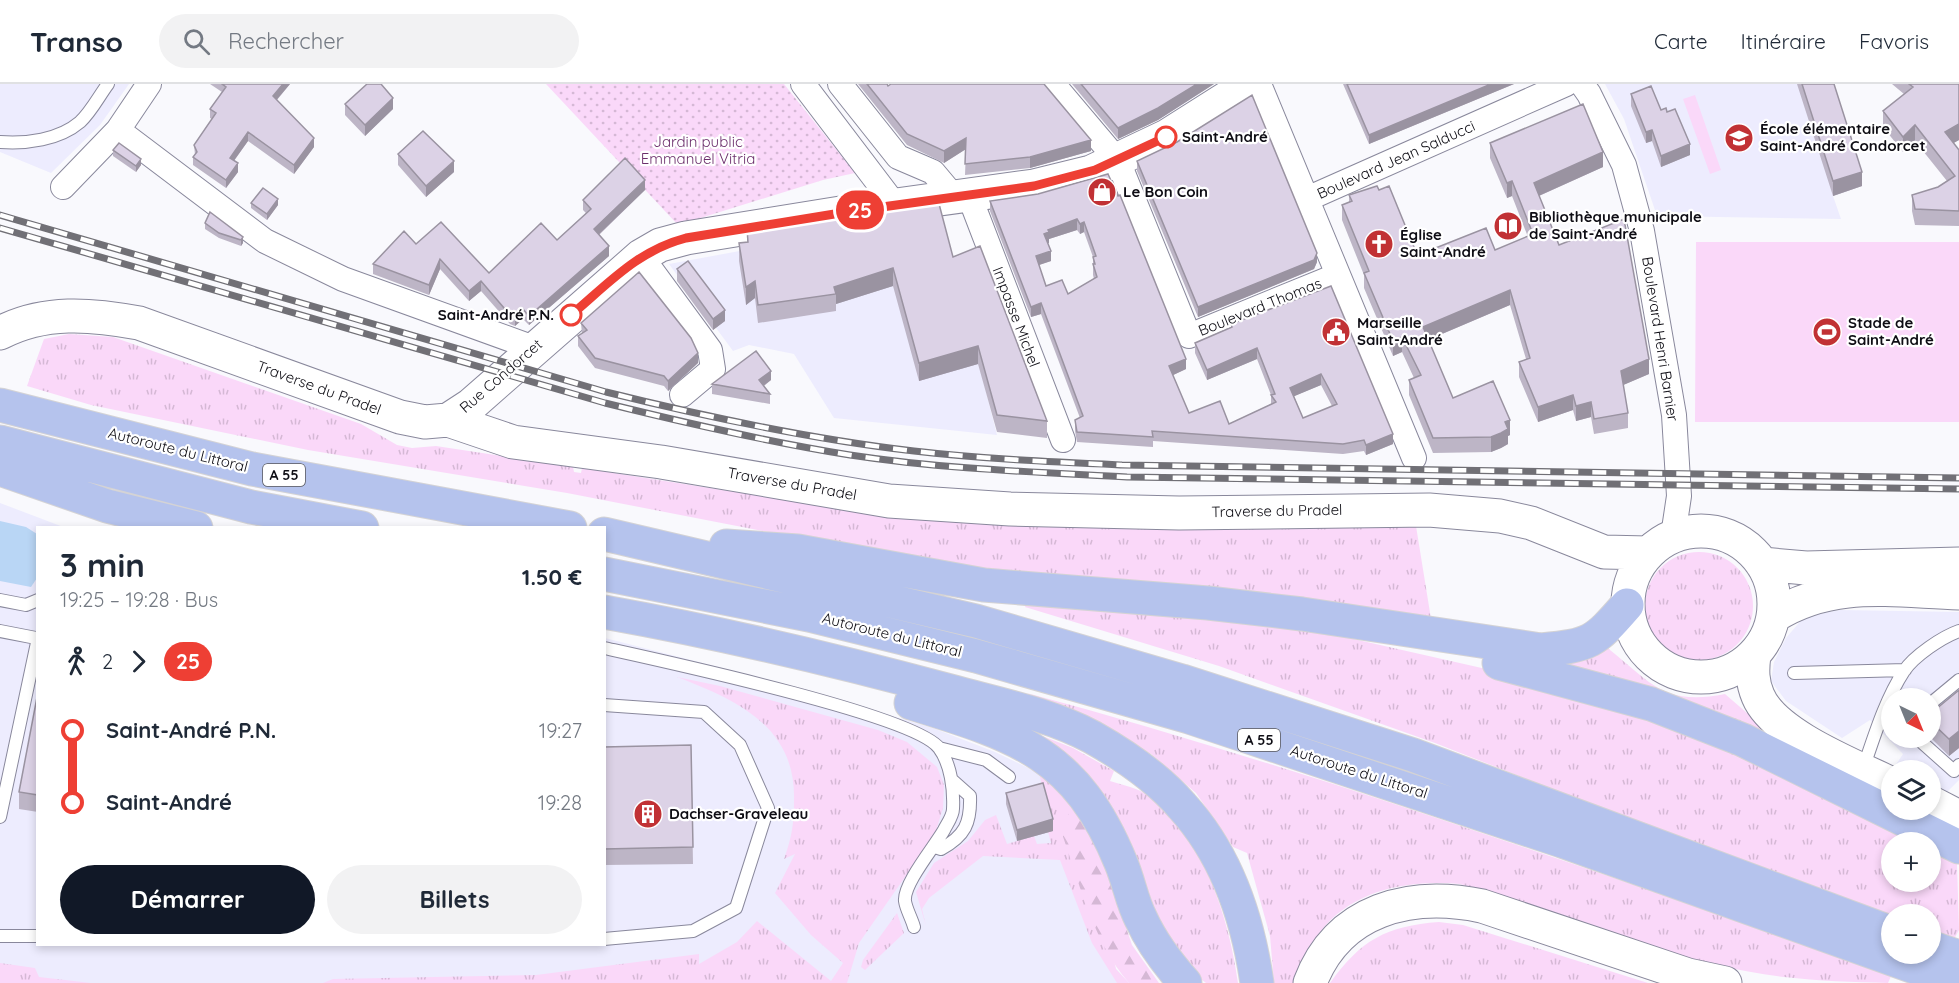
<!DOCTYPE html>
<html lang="fr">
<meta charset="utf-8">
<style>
:root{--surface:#fff;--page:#f2f2f3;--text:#1f2937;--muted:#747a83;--line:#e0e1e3;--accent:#111827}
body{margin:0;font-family:Quicksand,sans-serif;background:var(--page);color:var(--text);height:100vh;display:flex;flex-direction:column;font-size:22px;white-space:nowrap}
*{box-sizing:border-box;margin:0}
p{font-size:20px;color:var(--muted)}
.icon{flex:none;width:33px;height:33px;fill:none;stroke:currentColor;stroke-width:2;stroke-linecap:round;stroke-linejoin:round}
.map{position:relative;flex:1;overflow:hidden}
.drawer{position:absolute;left:36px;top:442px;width:570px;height:420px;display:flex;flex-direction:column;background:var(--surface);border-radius:0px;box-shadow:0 3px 9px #0003}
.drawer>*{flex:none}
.badge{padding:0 12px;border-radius:20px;font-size:21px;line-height:39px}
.needle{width:39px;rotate:137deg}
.controls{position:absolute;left:1881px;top:604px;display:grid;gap:12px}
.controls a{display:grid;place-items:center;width:60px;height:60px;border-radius:50%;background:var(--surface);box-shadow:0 3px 9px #0003;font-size:30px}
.map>.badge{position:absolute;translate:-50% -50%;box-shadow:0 0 0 3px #fff}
.legs{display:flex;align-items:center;gap:9px;height:66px;padding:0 24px;font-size:20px}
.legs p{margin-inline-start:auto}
.overview{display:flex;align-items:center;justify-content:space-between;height:102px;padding:0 24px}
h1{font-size:33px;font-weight:800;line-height:45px}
.button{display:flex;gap:12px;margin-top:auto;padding:12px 24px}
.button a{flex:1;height:69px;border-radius:36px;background:var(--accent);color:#fff;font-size:24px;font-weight:800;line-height:69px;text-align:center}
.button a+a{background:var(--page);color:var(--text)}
ul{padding:0 24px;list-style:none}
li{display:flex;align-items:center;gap:21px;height:72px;font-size:22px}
li i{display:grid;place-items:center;width:9px;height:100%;margin:0 8px;background:currentColor}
li i::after{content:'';width:15px;height:15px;margin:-8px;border:4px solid;border-radius:50%;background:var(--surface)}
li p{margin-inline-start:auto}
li:first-child i{background:linear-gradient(#0000 50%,currentColor 0)}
li:last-child i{background:linear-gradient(currentColor 50%,#0000 0)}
header{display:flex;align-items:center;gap:36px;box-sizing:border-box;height:84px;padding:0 30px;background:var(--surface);border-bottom:2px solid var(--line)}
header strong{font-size:28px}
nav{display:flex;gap:33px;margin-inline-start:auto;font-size:21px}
.search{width:420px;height:54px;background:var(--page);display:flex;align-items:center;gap:15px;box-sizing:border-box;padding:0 21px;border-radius:33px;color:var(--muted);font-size:22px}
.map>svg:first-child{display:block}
.built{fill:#edecfe;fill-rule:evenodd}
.grass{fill:url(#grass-tufts)}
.forest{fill:url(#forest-firs)}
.park{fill:#fad8f9}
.garden{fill:url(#garden-dots)}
.water{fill:#b9d6f5}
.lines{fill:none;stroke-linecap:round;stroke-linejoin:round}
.lane-casing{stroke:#89889c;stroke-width:14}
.street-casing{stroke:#89889c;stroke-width:26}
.secondary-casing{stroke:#89889c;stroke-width:35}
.highway-casing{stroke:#d4d3d5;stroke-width:35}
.lane{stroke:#fff;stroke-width:12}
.street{stroke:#fff;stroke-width:24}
.secondary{stroke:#fff;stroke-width:33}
.highway{stroke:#b5c3ed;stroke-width:33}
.rail-casing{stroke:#717076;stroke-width:7}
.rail{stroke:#fff;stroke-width:4.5;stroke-dasharray:14;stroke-linecap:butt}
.wall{fill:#bdb5c6;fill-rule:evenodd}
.shaded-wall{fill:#9a93a1}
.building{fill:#dcd2e6;stroke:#9a93a1;stroke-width:1.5;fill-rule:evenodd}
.line-1-casing{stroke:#fff;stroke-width:14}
.line-1{stroke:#ee3f34;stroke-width:9}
.stop-1-dot{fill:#fff;stroke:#ee3f34;stroke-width:3}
.labels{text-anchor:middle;stroke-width:4.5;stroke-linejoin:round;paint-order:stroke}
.shield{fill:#fff;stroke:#56565a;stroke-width:1.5}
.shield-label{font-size:14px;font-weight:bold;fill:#0e0d14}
.poi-label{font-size:15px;font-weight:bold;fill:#0e0d14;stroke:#fff;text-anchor:start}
.stop-label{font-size:15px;font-weight:bold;fill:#0e0d14;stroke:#fff;text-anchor:start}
.park-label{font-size:15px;fill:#6c2f6c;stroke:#fff}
.street-label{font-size:15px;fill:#0e0d14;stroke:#fff}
</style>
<header>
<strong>Transo</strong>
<div class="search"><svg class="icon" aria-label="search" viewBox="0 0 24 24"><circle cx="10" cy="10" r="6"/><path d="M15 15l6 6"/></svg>Rechercher</div>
<nav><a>Carte</a><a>Itinéraire</a><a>Favoris</a></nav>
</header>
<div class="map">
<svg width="1959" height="899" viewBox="0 0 1959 899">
<defs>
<pattern id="grass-tufts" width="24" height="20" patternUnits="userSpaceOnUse" patternTransform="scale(1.5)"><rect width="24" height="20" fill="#fad8f9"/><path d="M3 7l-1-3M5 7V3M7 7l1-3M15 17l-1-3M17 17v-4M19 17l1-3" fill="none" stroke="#d5b8d5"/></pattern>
<pattern id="forest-firs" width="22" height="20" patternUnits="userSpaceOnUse" patternTransform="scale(1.5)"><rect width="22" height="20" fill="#fad8f9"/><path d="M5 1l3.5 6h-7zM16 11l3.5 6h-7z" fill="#d5b8d5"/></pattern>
<pattern id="garden-dots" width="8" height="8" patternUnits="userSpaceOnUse" patternTransform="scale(1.5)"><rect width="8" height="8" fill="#fad8f9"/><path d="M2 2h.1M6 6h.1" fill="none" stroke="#d5b8d5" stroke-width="1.8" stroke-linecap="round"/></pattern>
</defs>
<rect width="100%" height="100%" fill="#f9f9fd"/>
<path class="built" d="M0 0H129L100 41 51 89 0 68Z
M1605 0H1830L1862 102 1833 112 1841 135 1657 132 1624 35Z
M941 130 997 351 834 334 794 270 749 261 733 267 669 180Z
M0 419 66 444H38V861H604L605 554 777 598 933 644 995 668 1039 689 1116 885 1129 899H0Z
M1840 526 1959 528V696L1946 709 1931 700 1930 687H1905L1895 682 1903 670 1870 636 1842 654 1786 617 1771 597 1774 578 1786 554 1804 533ZM1892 615H1930V654H1892Z"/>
<path class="grass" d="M69 250 113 253 361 340 397 361 412 364 436 362 573 383 574 388 581 389 582 384 907 435 1022 441 1416 442 1432 541 907 475 567 409 308 366 91 321 27 302 44 255Z
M1645 522a54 54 0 1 1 108 0a54 54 0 1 1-108 0Z
M1026 517 1296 542 1583 607 1689 642 1919 759H1892V798H1930L1931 766 1957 780 1959 846 1951 861 1931 853 1930 831H1892L1891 838 1435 659 1219 582 1025 523Z
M1605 562C1649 596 1662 623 1725 610L1747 629 1752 626 1791 662 1520 572Z
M677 593 720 602 878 646 907 658 937 683 944 701 943 724 935 750 859 859 847 899H323L333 895 536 891 699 870V880L737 858 757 837 831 897 843 879 811 851 775 809 795 770 784 775C792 753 794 739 794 716 796 643 737 616 677 593Z
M1027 609C1320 688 1605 792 1892 890L1888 899C1854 898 1818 897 1784 893 1677 880 1563 833 1460 800 1412 796 1359 804 1325 842 1311 858 1303 880 1295 899H1274L1270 852 1247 769 1233 763 1196 709 1151 670 1087 633Z
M1035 649 1073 664 1114 687 1110 697C1123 701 1138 704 1149 712 1203 750 1230 837 1238 899H1206L1181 879 1033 651Z
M1039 689 1077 719 1116 885 1129 899H1117L1092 859 1060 776 983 772 929 814 922 825 926 842 916 808 934 779 968 757 985 736 996 731 1007 760 1034 752 1037 760 1051 759 1048 748 1053 746Z
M897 829 904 849 865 886 861 883 863 876Z
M1439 838 1463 841 1648 899H1330C1361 856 1386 842 1439 838Z
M0 879 35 884 39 893 91 899H0Z"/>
<path class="forest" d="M1077 719 1098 760 1132 861 1159 899H1129C1093 858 1079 797 1061 747L1067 732Z"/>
<path class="park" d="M1695 11 1721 86 1710 90 1683 15Z
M1696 158H1959V338H1695Z"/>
<path class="garden" d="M546 0H784L855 89 823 96 678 141Z"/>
<path class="water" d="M0 437 26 443 37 450V494L31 503 0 497Z"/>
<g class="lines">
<g class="lane-casing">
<path id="lane" d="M0 58C26 60 59 56 80 38 91 28 99 12 108 0
M0 516 26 521 38 516
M0 547 36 554
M604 564C658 576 914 631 939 664 951 680 954 706 953 725 953 732 947 740 944 746 935 762 903 800 905 817 906 825 912 835 914 843
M1794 589 1905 586
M1930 620 1959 596
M604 621 704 628 740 661 768 724 736 824 693 847 604 855
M1917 654 1954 687 1959 681
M939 664 986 676 1009 693
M1863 685C1874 653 1885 616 1904 587 1914 572 1942 553 1959 547
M0 733 38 554
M935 763 941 765C965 752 971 739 970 712L952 696
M0 852H38"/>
</g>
<g class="street-casing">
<path id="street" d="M803 0 895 121
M840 0 898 73 933 88 954 113
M1053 0 1118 77 1189 252 1338 191
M1259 0 1414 374
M1582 0 1589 10 1624 81 1642 147 1674 331 1679 412 1673 452
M118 46 265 157 343 195 534 264
M63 103 118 46 149 0
M969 111 1063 356
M1307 115 1566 0
M641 172 710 266 713 285 682 311"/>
</g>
<g class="secondary-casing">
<path id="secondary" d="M0 249C44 226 91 230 139 239L400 333 425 338 448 336 513 358 661 378 889 417 1010 425 1179 429 1429 426 1500 432 1531 439 1604 468 1648 469
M448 336 471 321 641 172 660 161 686 154 853 127 1034 102 1091 88 1167 52 1249 0
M1628 520a73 73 0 1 1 146 0a73 73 0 1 1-146 0Z
M1762 480 1806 484 1959 480
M1774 532C1833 495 1892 507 1959 509
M1754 571C1752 586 1752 598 1758 612 1774 651 1855 682 1892 700
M1930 718 1959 733
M1310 899C1338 825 1410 807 1482 822L1688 891 1725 899"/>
</g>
<g class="highway-casing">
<path id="highway" d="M0 321 252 385 570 444
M0 358 251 423 362 444
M0 385 107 422 196 444
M604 450 976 537 1182 597 1413 671 1892 849
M726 462 798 467 984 501 1208 519 1302 530 1541 566C1591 561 1594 559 1627 521
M604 490 809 531 976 572 1189 633 1562 757 1959 899
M604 528C721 549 836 576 950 607 997 620 1049 630 1092 653 1124 671 1158 694 1182 722 1226 770 1248 836 1257 899
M1499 579 1651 620 1743 656 1959 763
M911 619C1018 652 1076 669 1121 779 1129 798 1132 818 1141 835 1152 859 1168 880 1185 899
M1930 863 1959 873"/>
</g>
<use href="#lane" class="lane"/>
<use href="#street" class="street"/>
<use href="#secondary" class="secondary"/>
<use href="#highway" class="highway"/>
<g class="rail-casing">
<path id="rail" d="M0 131 606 308C707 333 810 355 914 367 983 375 1053 378 1122 381L1959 394
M0 144 605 319C686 339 768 358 850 371 942 385 1035 388 1127 393L1959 405"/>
</g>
<use href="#rail" class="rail"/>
</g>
<path class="wall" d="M210 0H290L277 16 314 63 294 90 248 57 234 77 238 88 226 104 193 81V73L195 71 194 61 212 35 210 34V25L222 8Z
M858 0H887L888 2 1091 67 1030 84 965 91 966 65 944 79 907 61Z
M1072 0H1214L1158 36 1118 55Z
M1343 0H1514L1369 60Z
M1797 0H1834L1862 102 1833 112Z
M1892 0H1959V56L1953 59 1959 66V142L1915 141 1912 127V111L1938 103 1947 97 1915 57 1903 68 1883 43V27L1904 10Z
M1631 10 1661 26 1667 28 1690 71 1661 83 1652 57 1646 59 1631 22Z
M345 20 393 25 365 52 345 31Z
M1177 58 1317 178 1314 185 1198 233 1137 87V77Z
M1490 59 1603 83 1539 112 1559 161 1649 290 1623 301 1628 329V344L1594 350 1591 333 1576 337 1573 326 1538 338 1519 293V278L1526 275 1510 221 1428 256 1453 314 1510 351 1508 352V360L1501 364 1491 368 1433 369 1409 311V296L1414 294 1402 268 1393 272 1364 204V191L1342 136V121L1349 118V111L1379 106 1416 168 1423 169 1495 166 1528 153 1512 112 1507 114 1490 74Z
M113 66 141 81 136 88 113 72Z
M398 70 454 88 426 113 398 81Z
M1108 90 1186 285 1173 291 1189 329 1229 340 1271 320V311L1257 275 1207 296 1195 269V259L1231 244V240L1331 202 1393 360 1366 371 1364 367 1343 370 1153 357V363L1077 358 1075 347V336L1080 334 1041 230 1031 233 990 127V117L1038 110ZM1077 146 1080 150 1084 148 1093 173V191L1094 195 1068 210 1046 202 1039 181 1051 177 1048 159H1049V155ZM1321 301 1332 322 1303 334 1294 312Z
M645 106 599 151 609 172 529 241 523 235 515 242 510 240 481 207 469 217 440 185 429 211 373 190V180L416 160 489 189 557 156 586 129 583 126V116Z
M251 119 278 121 267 136 251 124Z
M210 128 243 159 241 162 219 154 205 145V139Z
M747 145 953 173 1047 337V354L997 348 978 280 919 297 893 202 836 220V227L758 239 755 214 746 221 739 177V159L747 158Z
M677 185 725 237 713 246 677 197Z
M581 239 698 279 668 307 664 302 595 284 578 262V252L582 250Z
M771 296 764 302 770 310V320L712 310V300Z
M1959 606V664L1949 672 1930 653V630Z
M38 608V728L19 725V708Z
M691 661 693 780 604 781V663Z
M1006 709 1053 747 1017 757 1006 720Z"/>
<path class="shaded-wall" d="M283 0H290L273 20V12Z
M1197 0H1214L1158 36 1118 55V44Z
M1491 0H1514L1369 60V51Z
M393 14V25L365 52V41Z
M1959 40V56L1945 64V48Z
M1915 41V57L1903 68V53Z
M1652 46V57L1646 59V48Z
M248 48V57L230 82V74Z
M314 54V63L294 90V81Z
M966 54V65L944 79V67Z
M1091 56V67L1030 84V73Z
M1690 60V71L1661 83V72Z
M1603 68V83L1534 114V99Z
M141 75V81L136 88V82Z
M454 77V88L426 113V102Z
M238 79V88L226 104V96Z
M1862 88V102L1833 112V97Z
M645 96V106L594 155V145Z
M1512 97V112L1507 114V99Z
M278 115V121L267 136V130Z
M1077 135V146L1049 155V159L1044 160V150L1048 146Z
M1084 138V148L1080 150V140Z
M243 153V159L241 162V156Z
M609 162V172L529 241V232Z
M1051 167V177L1036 182V172Z
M1317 169V178L1314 185 1198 233V223Z
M440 175V185L429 211V201Z
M893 184V202L836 220V210L834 203Z
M481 197V207L469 217V207Z
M755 197V214L746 221V203Z
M1510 206V221L1423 258V243Z
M1041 219V230L1031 233V223Z
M523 225V235L515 242V232Z
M725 226V237L713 246V235Z
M1402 253V268L1393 272V257Z
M978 262V280L919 297V279Z
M1257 264V275L1207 296V286Z
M698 269V279L668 307V297Z
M1186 275V285L1169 293V282Z
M1649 275V290L1621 302V287Z
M771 287V296L759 305V296Z
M1321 290V301L1290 314V304Z
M1573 311V326L1538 338V323Z
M1591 318V333L1576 337V322Z
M1510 336V351L1508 352V360L1501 364 1491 368V353L1505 338Z
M1393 350V360L1366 371V361Z
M1959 647V664L1949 672V655Z
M1053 735V747L1017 757V746Z"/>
<path class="building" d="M222 0H283L273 12 314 54 294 81 248 48 230 74 238 79 226 96 193 73 197 68 194 61 216 29 210 25 226 3Z
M367 0H381L393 14 365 41 345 20Z
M867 0H887L888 2 891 0H1044L1091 56 1030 73 965 80 966 54 944 67 907 50Z
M1081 0H1197L1158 24 1118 44Z
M1347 0H1491L1369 51Z
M1802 0H1834L1862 88 1833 97Z
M1909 0H1959V40L1945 48 1959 66V127L1915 125 1912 111 1938 103 1955 92 1915 41 1903 53 1883 27 1913 3Z
M1651 2 1661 26 1666 24 1667 28 1675 25 1690 60 1661 72 1652 46 1646 48 1631 10Z
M1252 11 1317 169 1314 176 1198 223 1137 77 1177 58Z
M1583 20 1603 68 1534 99 1559 161 1624 135 1649 275 1621 287 1628 329 1594 335 1591 318 1576 322 1573 311 1538 323 1519 278 1530 274 1510 206 1423 243 1453 314 1493 297 1510 336 1505 338 1508 345 1501 349 1491 353 1433 354 1409 296 1421 291 1402 253 1393 257 1364 189 1369 187 1342 121 1352 117 1349 111 1377 102 1379 106 1389 102 1416 168 1421 165 1423 169 1486 144 1495 166 1533 150 1512 97 1507 99 1490 59Z
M423 47 454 77 426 102 398 70Z
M119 59 141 75 136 82 113 66Z
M625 74 645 96 594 145 609 162 529 232 523 225 515 232 510 231 481 197 469 207 440 175 429 201 373 180 404 147 416 160 441 138 489 189 541 139 557 156 591 125 583 116Z
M1108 90 1118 112 1120 111 1186 275 1169 282 1189 329 1220 317 1229 340 1276 318 1271 311 1275 310 1257 264 1207 286 1195 259 1232 243 1231 240 1331 202 1393 350 1366 361 1364 356 1343 360 1152 347 1153 353 1077 348 1075 336 1083 332 1041 219 1031 223 990 117 1038 110ZM1077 135 1080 140 1084 138 1096 172 1093 173 1095 180H1093L1097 193 1068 210 1062 196 1046 202 1036 172 1051 167 1044 150 1049 148 1048 146ZM1321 290 1337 320 1303 334 1290 304Z
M263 104 278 115 267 130 251 119Z
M938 116 953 173 980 162 1047 337 997 331 978 262 919 279 893 184 834 203 836 210 758 221 755 197 746 203 739 159 748 158 747 145Z
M210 128 243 153 241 156 219 149 205 139Z
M688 177 725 226 713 235 677 185Z
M639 188 691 254 698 269 668 297 664 292 595 274 578 252 587 246 581 239Z
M756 267 771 287 759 296 770 310 712 300Z
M1959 606V647L1949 655 1930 637V630Z
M38 608V711L19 708Z
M691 661 693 763 604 765V663Z
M1043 699 1053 735 1017 746 1006 709Z"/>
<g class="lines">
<g class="line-1-casing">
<path id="line-1" d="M571 231C609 199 637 167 686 154L853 127 1034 102 1095 86 1166 53"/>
</g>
<use href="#line-1" class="line-1"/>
</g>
<defs>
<g id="school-disc" transform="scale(1.5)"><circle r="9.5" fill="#c13134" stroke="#fff"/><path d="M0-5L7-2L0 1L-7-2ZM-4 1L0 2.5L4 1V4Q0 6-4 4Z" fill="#fff"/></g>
<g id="shop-disc" transform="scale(1.5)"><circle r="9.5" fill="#c13134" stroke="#fff"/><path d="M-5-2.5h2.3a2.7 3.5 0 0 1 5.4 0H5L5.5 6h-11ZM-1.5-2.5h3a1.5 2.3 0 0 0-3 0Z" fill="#fff"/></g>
<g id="library-disc" transform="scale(1.5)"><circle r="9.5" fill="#c13134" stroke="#fff"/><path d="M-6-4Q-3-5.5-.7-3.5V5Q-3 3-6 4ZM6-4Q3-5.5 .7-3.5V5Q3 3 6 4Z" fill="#fff"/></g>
<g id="church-disc" transform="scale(1.5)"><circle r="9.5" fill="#c13134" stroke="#fff"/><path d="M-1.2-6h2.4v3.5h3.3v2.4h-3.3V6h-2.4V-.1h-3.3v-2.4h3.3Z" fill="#fff"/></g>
<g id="civic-disc" transform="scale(1.5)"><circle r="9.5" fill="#c13134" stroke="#fff"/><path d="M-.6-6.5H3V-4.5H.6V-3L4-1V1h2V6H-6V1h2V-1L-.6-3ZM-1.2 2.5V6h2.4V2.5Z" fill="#fff"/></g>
<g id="stadium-disc" transform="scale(1.5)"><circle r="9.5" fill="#c13134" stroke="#fff"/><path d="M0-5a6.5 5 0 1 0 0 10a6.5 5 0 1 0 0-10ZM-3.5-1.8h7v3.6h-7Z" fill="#fff"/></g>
<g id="building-disc" transform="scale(1.5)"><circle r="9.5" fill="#c13134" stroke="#fff"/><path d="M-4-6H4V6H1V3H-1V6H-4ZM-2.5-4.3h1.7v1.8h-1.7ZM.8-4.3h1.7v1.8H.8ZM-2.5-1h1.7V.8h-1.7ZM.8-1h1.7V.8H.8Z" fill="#fff"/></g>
</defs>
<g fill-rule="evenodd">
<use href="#school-disc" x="1739" y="54"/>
<use href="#shop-disc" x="1102" y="108"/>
<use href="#library-disc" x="1508" y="142"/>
<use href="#church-disc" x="1379" y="160"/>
<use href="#civic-disc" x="1336" y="248"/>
<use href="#stadium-disc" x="1827" y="248"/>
<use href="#building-disc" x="648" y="730"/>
</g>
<g class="stop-1-dot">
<circle cx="1166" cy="53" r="10"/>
<circle cx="571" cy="231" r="10"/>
</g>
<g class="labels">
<g class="shield">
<rect x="263" y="380" width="42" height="22" rx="4.5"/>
<rect x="1238" y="645" width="42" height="22" rx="4.5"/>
</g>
<g class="shield-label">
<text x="284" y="396">A 55</text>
<text x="1259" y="661">A 55</text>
</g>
<g class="poi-label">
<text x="1760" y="50">École élémentaire<tspan x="1760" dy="17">Saint-André Condorcet</tspan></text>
<text x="1123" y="113">Le Bon Coin</text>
<text x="1529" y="138">Bibliothèque municipale<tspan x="1529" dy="17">de Saint-André</tspan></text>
<text x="1400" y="156">Église<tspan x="1400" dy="17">Saint-André</tspan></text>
<text x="1357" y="244">Marseille<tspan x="1357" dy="17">Saint-André</tspan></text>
<text x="1848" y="244">Stade de<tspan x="1848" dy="17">Saint-André</tspan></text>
<text x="669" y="735">Dachser-Graveleau</text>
</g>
<g class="stop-label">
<text x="1182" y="58">Saint-André</text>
<text x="554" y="236" text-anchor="end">Saint-André P.N.</text>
</g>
<g class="park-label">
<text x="698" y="63">Jardin public<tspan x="698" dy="17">Emmanuel Vitria</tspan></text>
</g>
<g class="street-label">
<text transform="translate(1396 76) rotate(-24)" y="5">Boulevard Jean Salducci</text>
<text transform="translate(1260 223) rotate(-22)" y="5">Boulevard Thomas</text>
<text transform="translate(1016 233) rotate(69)" y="5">Impasse Michel</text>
<text transform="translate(1660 255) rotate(81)" y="5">Boulevard Henri Barnier</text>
<text transform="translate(501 292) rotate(-41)" y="5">Rue Condorcet</text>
<text transform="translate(319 304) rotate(20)" y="5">Traverse du Pradel</text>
<text transform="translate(178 366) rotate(14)" y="5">Autoroute du Littoral</text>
<text transform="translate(792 400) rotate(10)" y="5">Traverse du Pradel</text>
<text transform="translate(1277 427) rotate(-1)" y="5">Traverse du Pradel</text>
<text transform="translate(892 551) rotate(14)" y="5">Autoroute du Littoral</text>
<text transform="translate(1359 688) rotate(18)" y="5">Autoroute du Littoral</text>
</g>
</g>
</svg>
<div class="controls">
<a><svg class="needle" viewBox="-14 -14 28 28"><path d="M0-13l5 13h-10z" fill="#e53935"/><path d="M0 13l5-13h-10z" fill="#747a83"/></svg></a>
<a><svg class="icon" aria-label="layers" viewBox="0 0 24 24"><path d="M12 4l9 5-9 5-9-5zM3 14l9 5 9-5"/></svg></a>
<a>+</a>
<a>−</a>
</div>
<b class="badge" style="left:860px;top:126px;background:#ee3f34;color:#fff">25</b>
<section class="drawer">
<div class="overview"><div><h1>3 min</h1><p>19:25 – 19:28 · Bus</p></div><b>1.50 €</b></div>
<div class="legs"><svg class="icon" aria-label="walk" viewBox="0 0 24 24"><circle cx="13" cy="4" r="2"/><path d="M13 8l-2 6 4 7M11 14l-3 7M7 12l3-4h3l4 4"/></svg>2<svg class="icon" aria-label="forward" viewBox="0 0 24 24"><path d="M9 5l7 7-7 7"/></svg><b class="badge" style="background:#ee3f34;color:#fff">25</b></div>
<ul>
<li><i style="color:#ee3f34"></i><b>Saint-André P.N.</b><p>19:27</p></li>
<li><i style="color:#ee3f34"></i><b>Saint-André</b><p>19:28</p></li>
</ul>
<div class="button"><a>Démarrer</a><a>Billets</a></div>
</section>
</div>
